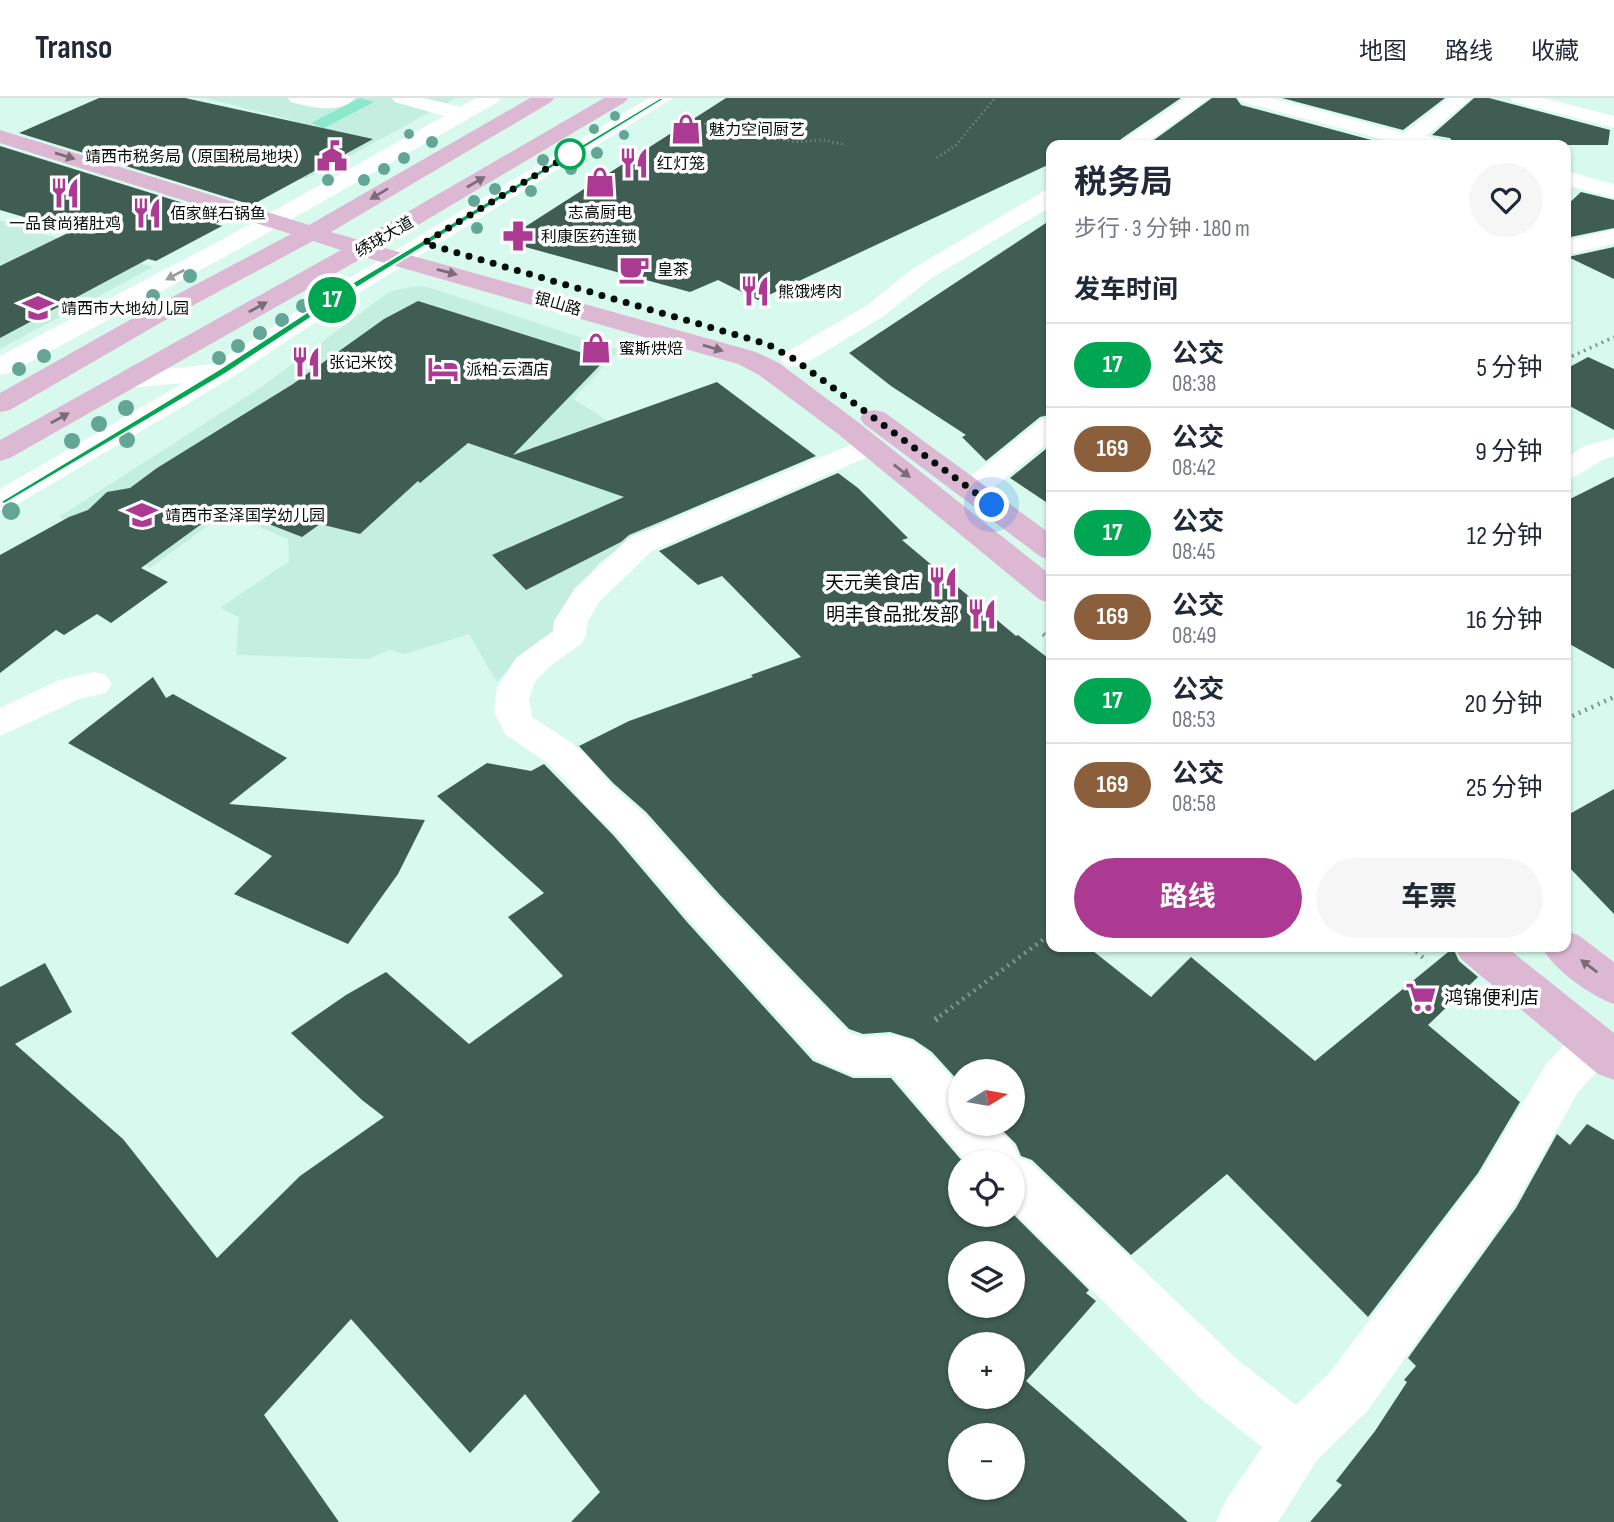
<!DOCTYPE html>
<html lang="zh">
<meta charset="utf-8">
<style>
:root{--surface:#fff;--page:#f6f6f7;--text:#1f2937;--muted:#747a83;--line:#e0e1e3;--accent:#ac3992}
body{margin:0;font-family:"Sofia Sans Condensed","Noto Sans SC",sans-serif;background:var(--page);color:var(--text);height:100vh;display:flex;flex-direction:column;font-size:26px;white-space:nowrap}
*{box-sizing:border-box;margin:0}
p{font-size:23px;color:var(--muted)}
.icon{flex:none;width:38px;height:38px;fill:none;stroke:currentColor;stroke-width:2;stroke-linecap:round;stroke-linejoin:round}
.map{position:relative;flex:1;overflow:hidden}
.sheet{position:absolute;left:1046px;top:42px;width:525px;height:812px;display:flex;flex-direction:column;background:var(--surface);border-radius:14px;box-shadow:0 2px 5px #0004}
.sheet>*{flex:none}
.badge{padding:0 14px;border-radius:23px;font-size:24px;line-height:46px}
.needle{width:46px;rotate:79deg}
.buttons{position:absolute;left:948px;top:961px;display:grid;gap:14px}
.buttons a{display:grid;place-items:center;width:77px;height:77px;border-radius:50%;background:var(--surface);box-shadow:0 2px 5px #0004;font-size:35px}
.you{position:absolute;width:35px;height:35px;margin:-18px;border:5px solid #fff;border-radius:50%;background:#1a73e8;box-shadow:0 0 0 10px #1a73e833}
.map>.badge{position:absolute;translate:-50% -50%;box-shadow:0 0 0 4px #fff}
h2{padding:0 28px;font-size:26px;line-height:63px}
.round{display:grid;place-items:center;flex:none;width:74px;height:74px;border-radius:37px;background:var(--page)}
.overview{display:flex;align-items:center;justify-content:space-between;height:119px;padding:0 28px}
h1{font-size:33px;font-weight:700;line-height:52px}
.primary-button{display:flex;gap:14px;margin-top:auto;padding:14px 28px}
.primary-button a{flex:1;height:80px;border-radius:42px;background:var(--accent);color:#fff;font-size:28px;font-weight:700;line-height:80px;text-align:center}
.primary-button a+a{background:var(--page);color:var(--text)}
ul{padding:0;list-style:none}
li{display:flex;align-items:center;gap:21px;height:84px;padding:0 28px;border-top:2px solid var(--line)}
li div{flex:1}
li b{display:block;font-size:26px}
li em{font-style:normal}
li .badge{min-width:77px;font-weight:700;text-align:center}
header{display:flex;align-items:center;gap:42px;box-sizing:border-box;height:98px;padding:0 35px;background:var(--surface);border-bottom:2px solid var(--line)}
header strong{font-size:33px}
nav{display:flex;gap:38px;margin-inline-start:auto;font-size:24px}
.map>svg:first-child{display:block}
.built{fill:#c4eee0}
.green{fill:#8be8cb}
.building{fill:#3f5d53;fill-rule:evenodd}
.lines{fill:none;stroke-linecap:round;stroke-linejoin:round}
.path-far3{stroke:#809890;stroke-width:2.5;stroke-dasharray:1 3.5;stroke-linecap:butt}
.path-far2{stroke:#809890;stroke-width:3.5;stroke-dasharray:2 4.5;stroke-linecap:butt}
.path-far1{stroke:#809890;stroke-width:4.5;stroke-dasharray:2 5;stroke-linecap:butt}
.path{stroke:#809890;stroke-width:6;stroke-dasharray:2.5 7;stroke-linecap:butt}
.minor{fill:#fff;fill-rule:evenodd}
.major{fill:#ddb8d2;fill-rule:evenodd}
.tree{fill:#64a695}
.oneway{fill:#7b6c78}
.oneway2{fill:#9b9f9d}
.line{fill:#00a651;stroke:#fff;stroke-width:2}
.walk{stroke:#040e0b;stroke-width:7;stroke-dasharray:0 12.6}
.stop-dot{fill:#fff;stroke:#00a651;stroke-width:3.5}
.labels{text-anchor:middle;stroke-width:7;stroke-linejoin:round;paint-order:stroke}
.far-poi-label{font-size:16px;fill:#040e0b;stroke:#fff;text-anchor:start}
.far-street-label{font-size:16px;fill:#040e0b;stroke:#fff}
.poi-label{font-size:19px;fill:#040e0b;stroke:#fff;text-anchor:end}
</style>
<header>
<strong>Transo</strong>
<nav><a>地图</a><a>路线</a><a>收藏</a></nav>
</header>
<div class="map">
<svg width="1614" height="1424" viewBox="0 0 1614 1424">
<rect width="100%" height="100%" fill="#d8faee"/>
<path class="built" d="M205 0H456L317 76 294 84H288L347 39 291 22Z
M0 122 153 169 0 251Z
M418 188 428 189 619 252 573 301 605 321 706 403 637 438 600 464 575 494 559 531 510 570 497 584 469 536 405 556 390 552 368 561 236 557 239 519 220 510 289 463 288 441 225 415 150 470 59 419 260 290 385 197 395 192Z"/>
<path class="green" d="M360 0 374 4 324 30 311 25Z"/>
<path class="building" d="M99 0H185L373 41 252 107 19 35Z
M726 0H1181L1121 41 1116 47H1052V65L758 202 718 182 690 194 503 143Z
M1212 0H1236L1241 7 1390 47H1147Z
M1282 0H1445L1403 32Z
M1474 0H1489L1610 32 1608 47H1455L1450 40 1432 37Z
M0 48 228 119 215 126 222 128 156 163 148 161 0 240V168L72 133 0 112Z
M1581 94 1614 102V130L1566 140V108Z
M1052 121V316L1040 319 986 363 962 339 966 337 891 288 849 255Z
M1614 149V181L1568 159Z
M418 203 605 262 513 357 717 284 816 358 629 437 621 444 526 492 492 457 624 399 468 345 420 385 418 383 360 436 320 426 302 439 225 409 141 470 168 484 111 525 97 516 64 537 56 532 0 575V457L69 419 88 412 107 394 130 390 157 370 293 286 384 221Z
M1588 259 1614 271V332L1566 306V271Z
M1052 346V408L1010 380Z
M838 375 858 390 908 440 902 442 1016 538 1018 537 1052 563V849H1088L1151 899 1191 859 1315 963 1453 850 1459 863 1478 879 1428 927 1520 1004 1478 1075 1368 1219 1227 1076 1131 1157 1032 1062 1021 1058 1016 1046 996 1026H1013V973H961V986L932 954 913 941 890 934 863 936 849 931 720 797 646 714 613 685 579 648 629 623 753 579 751 577 801 559 722 478 698 487 659 453Z
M1614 379V571L1566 544V403Z
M153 579 166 600 173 596 287 660 229 706 425 722 398 776 348 846 234 796 272 758 68 645Z
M487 665 531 673 544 666 614 738 687 824 813 963 853 980H891L963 1064 961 1116H1013L1089 1192 1086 1195 1096 1203 1026 1283 1188 1424H571L600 1394 525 1296 470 1355 351 1221 264 1317 339 1424H0V889L45 865 72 914 15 946 123 1041 217 1160 300 1078 384 1019 362 1002 291 935 346 897 386 874 469 946 563 878 508 819 544 795 437 698ZM961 1155H1013V1208H961ZM961 1246H1013V1298H961ZM961 1337H1013V1390H961Z
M1614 691V816L1566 766V718Z
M1587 1026 1614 1042V1424H1310L1342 1387 1336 1383 1375 1333 1407 1284 1404 1282 1416 1268 1408 1260 1516 1110 1557 1036 1570 1047Z"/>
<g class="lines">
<path class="path-far3" d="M691 23 795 44 823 42 846 47
M937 60 956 47 995 0"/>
<path class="path-far2" d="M1566 261 1614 239"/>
<path class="path-far1" d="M1043 536 1052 543
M1566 621 1614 599
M1566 683 1570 687
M1411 849 1427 863
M940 918 1052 835"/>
<path class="path" d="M935 922 942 917"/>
<path class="minor" d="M288 0H355C340 17 310 9 291 4Z
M392 0H425L460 9 476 0H501L498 4 239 151 10 275 0 277V258L223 141 444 18 395 4Z
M649 0H673L364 192 231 280 11 410 0 413V391L183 285 127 290 117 288 113 282 117 276 214 266 346 182Z
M1186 0H1209L1143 47H1119L1122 43Z
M1239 0H1272L1404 35 1449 0H1471L1426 38 1449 43 1452 47H1392L1393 44 1242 4Z
M1510 0H1544L1614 18V30L1513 4Z
M1566 73 1614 86V100L1566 87Z
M1052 91V108L930 181 884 218 803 267 794 269 785 267 781 261 785 255 866 208 912 171 1044 93Z
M1614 132V146L1566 157V143Z
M1052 319V342L983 398 972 401 961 398 957 392 961 386 1042 321Z
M869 339 879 342 883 348 879 354 652 453 599 504 588 523 586 538 581 546 550 568 535 584 529 601 532 619 572 645 591 662 611 687 644 716 718 799 847 933C863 943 873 936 890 937 923 940 940 967 961 990V1026H993L1014 1048 1019 1060 1030 1064 1238 1262 1296 1307 1330 1274 1480 1076 1546 966 1578 932 1594 926 1610 932 1614 941V951L1610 960 1578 994 1514 1108 1368 1312 1317 1362 1278 1424H1216L1225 1404 1262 1349 1200 1300 1013 1113V1064H966L892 977 854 978 815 961 689 822 616 736 585 707 564 681 546 664 505 636 494 614 497 589 516 560 553 533 554 523 575 490 630 439Z
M1614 340V358C1596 362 1584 377 1566 382V360L1584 348Z
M94 574 106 577 112 586 106 595 80 601 0 638V610L59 582Z"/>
<path class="major" d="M530 0H554L551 4 331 134 359 142 604 0H628L625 4 381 149 756 254 779 265 858 324 1052 478V505L1040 502 838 336 759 277 738 266 364 159 10 360 0 363V342L341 152 313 143 162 224 10 312 0 314V295L144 214 291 136 0 45V32L309 127Z
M874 312 884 314 1052 437V462L1041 459 864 326 860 320 864 314Z
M1566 833 1578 837 1614 864V906C1591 898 1552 871 1542 849H1566Z
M1455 849H1506L1614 935V982L1598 976 1461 861Z"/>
</g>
<g class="tree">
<circle cx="615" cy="18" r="5"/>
<circle cx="594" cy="31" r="5"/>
<circle cx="409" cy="36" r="5"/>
<circle cx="624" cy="37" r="5"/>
<circle cx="432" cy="44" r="6"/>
<circle cx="597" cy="55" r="6"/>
<circle cx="404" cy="60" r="6"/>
<circle cx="543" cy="62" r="6"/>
<circle cx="384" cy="71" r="6"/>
<circle cx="571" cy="71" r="6"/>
<circle cx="328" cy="82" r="6"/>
<circle cx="364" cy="82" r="6"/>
<circle cx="495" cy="91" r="6"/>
<circle cx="531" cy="93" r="6"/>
<circle cx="474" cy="103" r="6"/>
<circle cx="477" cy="130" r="6"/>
<circle cx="190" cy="178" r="7"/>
<circle cx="153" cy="198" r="7"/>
<circle cx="303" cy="208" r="7"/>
<circle cx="282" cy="222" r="7"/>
<circle cx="260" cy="235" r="7"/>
<circle cx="238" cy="248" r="7"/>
<circle cx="44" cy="258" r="7"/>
<circle cx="219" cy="260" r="7"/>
<circle cx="19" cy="271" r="7"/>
<circle cx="126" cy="310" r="8"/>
<circle cx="99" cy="326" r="8"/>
<circle cx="127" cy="342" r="8"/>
<circle cx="72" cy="343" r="8"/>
<circle cx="11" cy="413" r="9"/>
</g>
<defs><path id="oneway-solid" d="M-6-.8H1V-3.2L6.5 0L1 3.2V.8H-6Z" transform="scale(1.75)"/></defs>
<g class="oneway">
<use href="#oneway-solid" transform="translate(65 58) rotate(17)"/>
<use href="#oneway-solid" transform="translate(476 84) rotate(-30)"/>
<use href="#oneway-solid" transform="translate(379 96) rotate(149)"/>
<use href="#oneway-solid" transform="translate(447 174) rotate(15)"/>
<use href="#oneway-solid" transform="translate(258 209) rotate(-29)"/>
<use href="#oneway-solid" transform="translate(713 250) rotate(16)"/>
<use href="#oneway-solid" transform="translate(60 320) rotate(-29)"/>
<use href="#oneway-solid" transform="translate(902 373) rotate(38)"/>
<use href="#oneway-solid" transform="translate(1589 868) rotate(-143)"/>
</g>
<use class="oneway2" href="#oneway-solid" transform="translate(175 177) rotate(152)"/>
<path class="line" d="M660 0H666L358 189 225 276 4 406 0 404 218 272 352 185Z"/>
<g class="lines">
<path class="walk" d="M570 56 574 54 424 145 767 246 794 261 992 407"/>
</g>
<defs>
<g id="shop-bare" transform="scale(2.415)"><path d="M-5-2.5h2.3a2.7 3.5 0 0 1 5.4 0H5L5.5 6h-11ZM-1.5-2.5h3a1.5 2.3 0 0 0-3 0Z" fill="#ac3992" stroke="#fff" stroke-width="2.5" paint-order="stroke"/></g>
<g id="civic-bare" transform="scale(2.415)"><path d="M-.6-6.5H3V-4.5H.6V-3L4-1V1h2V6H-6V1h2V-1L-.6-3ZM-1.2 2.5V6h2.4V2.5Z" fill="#ac3992" stroke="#fff" stroke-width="2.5" paint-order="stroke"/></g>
<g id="restaurant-bare" transform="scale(2.415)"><path d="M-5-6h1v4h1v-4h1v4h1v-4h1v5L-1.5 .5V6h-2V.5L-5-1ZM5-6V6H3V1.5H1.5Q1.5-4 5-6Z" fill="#ac3992" stroke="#fff" stroke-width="2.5" paint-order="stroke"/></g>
<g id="pharmacy-bare" transform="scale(2.415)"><path d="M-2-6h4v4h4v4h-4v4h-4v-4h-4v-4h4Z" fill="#ac3992" stroke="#fff" stroke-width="2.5" paint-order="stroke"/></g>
<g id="cafe-bare" transform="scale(2.415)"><path d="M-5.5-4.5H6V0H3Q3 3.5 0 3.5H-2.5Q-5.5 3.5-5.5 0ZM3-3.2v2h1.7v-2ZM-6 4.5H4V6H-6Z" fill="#ac3992" stroke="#fff" stroke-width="2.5" paint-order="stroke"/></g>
<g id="school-bare" transform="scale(2.415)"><path d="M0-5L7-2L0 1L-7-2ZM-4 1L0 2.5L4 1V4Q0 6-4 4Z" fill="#ac3992" stroke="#fff" stroke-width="2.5" paint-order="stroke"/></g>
<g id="hotel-bare" transform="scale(2.415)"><path d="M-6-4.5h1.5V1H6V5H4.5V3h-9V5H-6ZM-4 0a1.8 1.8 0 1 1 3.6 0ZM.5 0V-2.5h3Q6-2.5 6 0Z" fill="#ac3992" stroke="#fff" stroke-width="2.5" paint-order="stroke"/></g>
<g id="supermarket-bare" transform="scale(2.415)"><path d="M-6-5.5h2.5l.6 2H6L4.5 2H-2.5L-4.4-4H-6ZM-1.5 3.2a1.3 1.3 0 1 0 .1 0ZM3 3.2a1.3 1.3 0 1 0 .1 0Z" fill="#ac3992" stroke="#fff" stroke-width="2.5" paint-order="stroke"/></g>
</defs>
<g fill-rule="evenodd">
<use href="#shop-bare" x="686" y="31"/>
<use href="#civic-bare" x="332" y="58"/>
<use href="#restaurant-bare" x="634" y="65"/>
<use href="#shop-bare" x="600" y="84"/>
<use href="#restaurant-bare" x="65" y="95"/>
<use href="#restaurant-bare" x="147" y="115"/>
<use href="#pharmacy-bare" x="518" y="138"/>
<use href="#cafe-bare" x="634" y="171"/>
<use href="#restaurant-bare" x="755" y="193"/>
<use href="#school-bare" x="38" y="210"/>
<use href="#shop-bare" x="596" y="250"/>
<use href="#restaurant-bare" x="306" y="264"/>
<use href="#hotel-bare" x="443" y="271"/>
<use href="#school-bare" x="142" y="417"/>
<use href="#restaurant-bare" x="943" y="484"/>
<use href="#restaurant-bare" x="982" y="516"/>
<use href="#supermarket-bare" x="1421" y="899"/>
</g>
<circle class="stop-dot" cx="570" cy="56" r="14"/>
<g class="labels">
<g class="far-poi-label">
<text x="709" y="37">魅力空间厨艺</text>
<text x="309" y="64" text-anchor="end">靖西市税务局（原国税局地块）</text>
<text x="657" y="71">红灯笼</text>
<text x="600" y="120" text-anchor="middle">志高厨电</text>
<text x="170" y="121">佰家鲜石锅鱼</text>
<text x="65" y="131" text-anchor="middle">一品食尚猪肚鸡</text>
<text x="541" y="144">利康医药连锁</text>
<text x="657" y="177">皇茶</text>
<text x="778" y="199">熊饿烤肉</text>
<text x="61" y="216">靖西市大地幼儿园</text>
<text x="619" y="256">蜜斯烘焙</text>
<text x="329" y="270">张记米饺</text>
<text x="466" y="277">派柏·云酒店</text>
<text x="165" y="423">靖西市圣泽国学幼儿园</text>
</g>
<g class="far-street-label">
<text transform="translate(384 138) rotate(-30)" y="6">绣球大道</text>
<text transform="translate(558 205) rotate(16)" y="6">银山路</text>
</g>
<g class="poi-label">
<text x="920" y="491">天元美食店</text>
<text x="959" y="523">明丰食品批发部</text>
<text x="1444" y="906" text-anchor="start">鸿锦便利店</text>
</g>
</g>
</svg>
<div class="buttons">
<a><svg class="needle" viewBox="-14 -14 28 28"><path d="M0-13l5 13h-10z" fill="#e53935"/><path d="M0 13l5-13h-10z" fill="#747a83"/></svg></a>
<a><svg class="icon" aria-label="locate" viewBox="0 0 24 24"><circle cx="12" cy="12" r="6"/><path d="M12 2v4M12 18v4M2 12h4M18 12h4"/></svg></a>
<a><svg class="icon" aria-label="layers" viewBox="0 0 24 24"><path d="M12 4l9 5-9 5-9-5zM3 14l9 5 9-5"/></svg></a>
<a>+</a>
<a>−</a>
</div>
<div class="you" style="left:992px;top:407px"></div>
<b class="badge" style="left:332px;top:202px;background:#00a651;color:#fff">17</b>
<section class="sheet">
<div class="overview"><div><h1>税务局</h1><p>步行 · 3 分钟 · 180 m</p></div><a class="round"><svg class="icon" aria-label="heart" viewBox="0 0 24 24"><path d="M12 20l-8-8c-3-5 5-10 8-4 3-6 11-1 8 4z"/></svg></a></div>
<h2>发车时间</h2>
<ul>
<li><span class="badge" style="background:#00a651;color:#fff">17</span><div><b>公交</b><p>08:38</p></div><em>5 分钟</em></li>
<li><span class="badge" style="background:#8b5e3c;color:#fff">169</span><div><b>公交</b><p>08:42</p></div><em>9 分钟</em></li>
<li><span class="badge" style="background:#00a651;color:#fff">17</span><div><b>公交</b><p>08:45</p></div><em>12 分钟</em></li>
<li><span class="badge" style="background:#8b5e3c;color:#fff">169</span><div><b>公交</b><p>08:49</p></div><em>16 分钟</em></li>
<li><span class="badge" style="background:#00a651;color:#fff">17</span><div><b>公交</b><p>08:53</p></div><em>20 分钟</em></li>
<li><span class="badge" style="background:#8b5e3c;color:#fff">169</span><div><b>公交</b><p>08:58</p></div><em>25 分钟</em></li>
</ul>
<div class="primary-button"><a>路线</a><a>车票</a></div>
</section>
</div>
